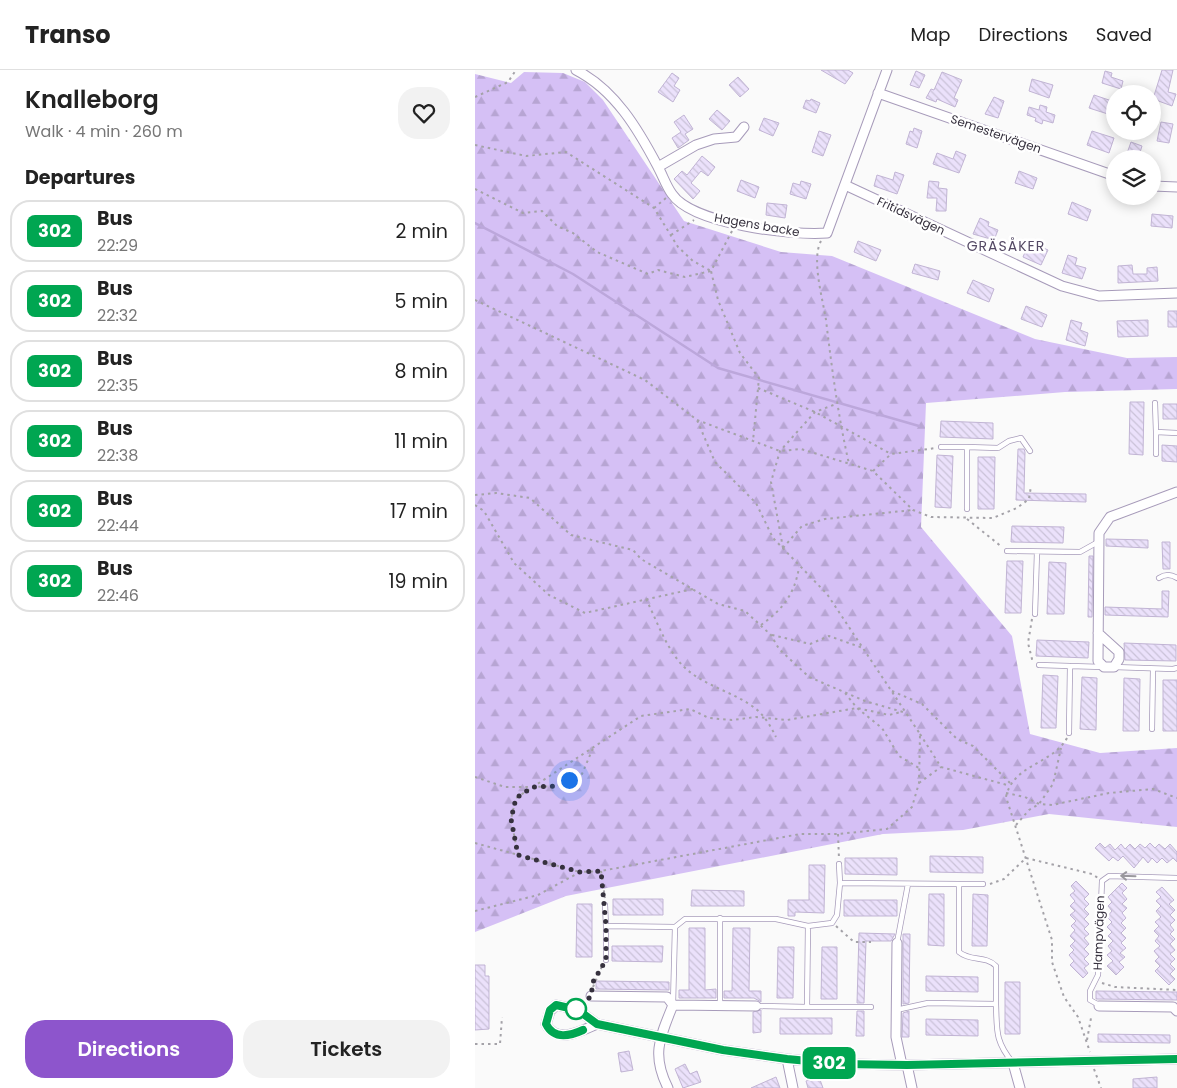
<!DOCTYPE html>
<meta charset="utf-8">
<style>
:root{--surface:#fff;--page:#f2f2f2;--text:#222;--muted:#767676;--line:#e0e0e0;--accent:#8d55cc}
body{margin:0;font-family:Poppins,sans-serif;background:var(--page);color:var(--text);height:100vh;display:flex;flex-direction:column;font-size:19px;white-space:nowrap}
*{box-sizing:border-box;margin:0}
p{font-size:16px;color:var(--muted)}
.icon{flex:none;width:28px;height:28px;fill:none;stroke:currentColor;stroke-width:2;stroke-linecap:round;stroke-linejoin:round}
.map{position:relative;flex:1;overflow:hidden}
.side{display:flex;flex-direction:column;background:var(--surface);width:475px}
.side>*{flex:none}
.badge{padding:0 10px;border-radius:8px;font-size:18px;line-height:32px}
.tools{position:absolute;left:631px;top:15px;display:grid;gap:10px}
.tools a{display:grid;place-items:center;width:55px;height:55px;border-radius:50%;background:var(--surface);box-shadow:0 2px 12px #0003;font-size:25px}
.you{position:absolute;width:25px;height:25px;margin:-12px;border:4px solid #fff;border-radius:50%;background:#1a73e8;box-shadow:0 0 0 8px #1a73e833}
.map>.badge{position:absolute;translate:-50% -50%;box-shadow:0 0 0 2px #fff}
h2{padding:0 25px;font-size:19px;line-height:45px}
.round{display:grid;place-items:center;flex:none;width:52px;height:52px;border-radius:20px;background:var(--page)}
.head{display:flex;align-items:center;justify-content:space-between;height:85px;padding:0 25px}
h1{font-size:24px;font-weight:600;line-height:38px}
.primary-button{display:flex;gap:10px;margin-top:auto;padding:10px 25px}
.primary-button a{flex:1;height:58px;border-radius:20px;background:var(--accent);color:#fff;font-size:20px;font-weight:600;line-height:58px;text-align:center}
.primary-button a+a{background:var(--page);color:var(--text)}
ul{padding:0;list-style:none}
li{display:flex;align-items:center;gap:15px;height:62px;margin:0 10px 8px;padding:0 15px;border:2px solid var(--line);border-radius:20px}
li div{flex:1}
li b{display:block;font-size:19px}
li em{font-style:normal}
li .badge{min-width:55px;font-weight:700;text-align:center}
header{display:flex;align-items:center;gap:30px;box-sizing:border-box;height:70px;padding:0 25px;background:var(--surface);border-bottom:1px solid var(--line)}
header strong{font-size:24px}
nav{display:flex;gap:28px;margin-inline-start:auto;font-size:18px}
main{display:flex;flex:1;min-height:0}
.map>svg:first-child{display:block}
.forest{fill:url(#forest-firs)}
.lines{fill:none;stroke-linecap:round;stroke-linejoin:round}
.stream{stroke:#bca7db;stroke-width:2.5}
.building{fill:url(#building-back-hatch);stroke:#c1b4d4}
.lane-casing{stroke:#a79bba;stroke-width:6}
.street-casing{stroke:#a79bba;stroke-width:11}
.path{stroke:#a4a2a8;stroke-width:2;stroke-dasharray:2.5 4;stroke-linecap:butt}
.lane{stroke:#fff;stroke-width:4.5}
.street{stroke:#fff;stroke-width:9}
.oneway{stroke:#9a989e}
.line-casing{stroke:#fff;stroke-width:11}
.line{stroke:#00a651;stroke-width:8}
.walk{stroke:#36313e;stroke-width:5;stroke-dasharray:0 9}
.stop-dot{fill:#fff;stroke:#00a651;stroke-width:2.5}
.labels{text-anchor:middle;stroke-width:5;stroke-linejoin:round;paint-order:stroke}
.street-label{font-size:12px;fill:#36313e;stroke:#fff}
.neighbourhood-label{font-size:14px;letter-spacing:1px;fill:#554a65;stroke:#fff}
</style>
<header>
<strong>Transo</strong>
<nav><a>Map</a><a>Directions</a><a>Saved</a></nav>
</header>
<main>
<section class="side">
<div class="head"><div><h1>Knalleborg</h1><p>Walk · 4 min · 260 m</p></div><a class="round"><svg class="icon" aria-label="heart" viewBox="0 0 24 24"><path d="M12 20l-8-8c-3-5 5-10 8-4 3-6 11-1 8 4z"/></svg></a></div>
<h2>Departures</h2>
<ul>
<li><span class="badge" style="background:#00a651;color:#fff">302</span><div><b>Bus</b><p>22:29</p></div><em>2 min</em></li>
<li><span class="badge" style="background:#00a651;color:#fff">302</span><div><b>Bus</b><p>22:32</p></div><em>5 min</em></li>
<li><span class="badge" style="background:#00a651;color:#fff">302</span><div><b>Bus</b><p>22:35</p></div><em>8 min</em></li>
<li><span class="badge" style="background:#00a651;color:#fff">302</span><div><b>Bus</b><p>22:38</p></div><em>11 min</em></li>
<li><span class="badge" style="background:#00a651;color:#fff">302</span><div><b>Bus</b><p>22:44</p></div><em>17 min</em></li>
<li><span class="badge" style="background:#00a651;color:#fff">302</span><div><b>Bus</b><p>22:46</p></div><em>19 min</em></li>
</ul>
<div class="primary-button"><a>Directions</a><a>Tickets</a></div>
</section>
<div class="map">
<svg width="702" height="1018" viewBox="0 0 702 1018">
<defs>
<pattern id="forest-firs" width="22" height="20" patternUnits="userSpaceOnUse" patternTransform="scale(1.25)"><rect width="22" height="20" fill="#d5c0f5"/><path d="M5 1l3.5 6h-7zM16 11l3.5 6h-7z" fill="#b7a5d3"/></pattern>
<pattern id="building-back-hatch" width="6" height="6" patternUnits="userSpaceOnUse" patternTransform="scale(1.25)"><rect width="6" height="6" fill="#ebe1fb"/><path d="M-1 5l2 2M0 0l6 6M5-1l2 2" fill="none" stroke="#cac2d8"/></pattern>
</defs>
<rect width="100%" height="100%" fill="#fafafa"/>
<path class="forest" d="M49 2 88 3 110 12 128 30 209 151 306 182 357 186 560 269 652 288 702 287V319L590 322 451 333 446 457 537 566 555 664 625 683 702 678V757L574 744 488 760 408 764 91 826 0 862V4L36 13Z"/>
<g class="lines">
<path class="stream" d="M0 153 98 204 243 298 444 356"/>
</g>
<path class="building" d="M346 0H373L378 3 370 14Z
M687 0H698L693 22 701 24 697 36 678 29Z
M441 1 450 5 444 18 435 15Z
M630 1 637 3 636 7 648 11 646 19 627 13Z
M467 2 487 10 479 28 483 30 480 37 462 29 461 32 451 28 456 19 459 20Z
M197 3 204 8 199 16 205 20 198 32 183 22Z
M263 7 274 19 265 27 254 15Z
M557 9 578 15 574 28 554 21Z
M619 25 640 32 636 45 614 38Z
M519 27 529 31 523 48 510 44Z
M336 29 345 33 341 43 328 38 331 30 335 31Z
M565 35 572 37 571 42 580 45 578 53 568 50 567 54 560 51 561 48 552 45 554 37 564 40Z
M242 40 255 51 247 60 234 49Z
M209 45 218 59 210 64 214 70 203 78 197 68 206 62 199 52Z
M289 48 304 53 298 66 284 60Z
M686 52 698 54 694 73 682 71Z
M439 58 447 61 442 78 431 74 435 61 438 62Z
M344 61 356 65 348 86 337 82Z
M617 61 639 68 634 83 612 75Z
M656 72 667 76 663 89H650Z
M481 81 491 85 484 103 458 94 462 83 478 89Z
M227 86 240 97 233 106 226 101 216 113 225 121 218 129 199 109 207 101 212 105Z
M544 101 562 108 558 119 540 113Z
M420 102 429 105 422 124 399 116 402 105 418 110Z
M266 110 284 117 280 128 262 121Z
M326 111 336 114 331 129 315 124 318 113 325 115Z
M454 111 464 112 463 118 472 119 471 141H461L462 128H452Z
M597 132 616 140 612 151 593 144Z
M292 133 312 135 310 148 291 145Z
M677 144 698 146 697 158 676 156Z
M505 148 514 152 513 156 523 160 519 170 498 164Z
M383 171 406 180 401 191 379 182Z
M553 175 562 179 564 176 573 180 566 195 548 187Z
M593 185 602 188 600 195 611 198 607 209 587 203Z
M440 194 465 201 463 210 437 203Z
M657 195 658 204H672V198L682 197 683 211 643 213V196Z
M498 210 519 219 514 232 492 223Z
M551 236 572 245 567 257 546 249Z
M693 241H702V257H693Z
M596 250 607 253 605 260 613 263 610 276 591 270Z
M673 250V266L643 267 642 251Z
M655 332H669L668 385 654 384Z
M688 334H702V349H688Z
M466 351 518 353V369L465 367Z
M687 375 702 376V392L687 391Z
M543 379H549L550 382 549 423 611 424V432L541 430Z
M462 385 478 386 476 438 460 437Z
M503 387H520L519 439H503Z
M537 456 589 457 588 473 536 472Z
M631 469 673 470V478L631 476Z
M687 472H695V499H688Z
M614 486H618L617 547H613Z
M532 491H548L546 543H530Z
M574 492 591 493 589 544H572Z
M687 521H694L693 547 630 545V537L687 539Z
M562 570 614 572 613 588 561 586Z
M649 573 701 575V591L650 590Z
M568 605 583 606 581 658H566Z
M607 607 622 608 621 660 605 659Z
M649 608 665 609 664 661H648Z
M688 610H702V661H688Z
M625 773 630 778 635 774 640 780 646 774 650 779 655 774 660 779 665 774 670 778 675 773 680 778 684 774 690 779 695 774 702 782V792L698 788 692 793 687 788 682 793 677 788 673 793 668 787 659 798 648 786 643 791 638 787 634 791 620 778Z
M455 786 508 787V803L455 802Z
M370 788H422V805L370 804Z
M334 795H350L349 843 320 842V846H313V830H334Z
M601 811 614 824 609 829 614 834 609 839 614 844 609 849 614 854 609 859 614 864 609 868 614 874 609 879 614 884 609 889 614 894 609 898 613 903 608 908 595 895 599 891 594 885 599 880 595 876 600 871 595 866 600 860 596 856 601 851 595 845 600 841 595 836 600 831 595 825 600 821 596 816Z
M647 813 652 818 647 823 652 829 647 834 652 838 647 843 651 848 646 853 651 858 646 863 651 868 646 873 651 878 645 883 650 887 644 892 649 897 641 905 632 896 638 891 632 885 637 881 633 876 638 871 633 866 637 862 632 857 637 852 632 847 637 841 633 836 637 832 633 827Z
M687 817 699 830 694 834 700 840 695 845 700 850 695 855 699 860 695 864 700 869 695 874 700 880 695 884 700 889 695 894 700 899 695 904 700 909 694 915 680 901 685 896 680 891 684 887 679 881 685 876 680 871 684 866 679 861 684 856 680 852 686 847 681 841 686 836 681 831 686 827 681 822Z
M217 820 269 821V836H216Z
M454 824H469V876L453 875Z
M498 824 513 825 512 876H497Z
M138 829H188V845H138Z
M369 830H422V846H369Z
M102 834H117V887H101Z
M214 858H230V920L241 919V928H204V920H214Z
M258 858H275L274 921H286V932L279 928H249V921H257Z
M384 863 420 864 416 871H391L389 933H382Z
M428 864H435L434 933 428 934Z
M137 876H188L187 892 137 891Z
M303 877H319L318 928H302Z
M347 877H362V929H346Z
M0 895H10V906H14V959L0 960Z
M451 906 503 907V922L451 921Z
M121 911 194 912V920L121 919Z
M530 912H545V964H530Z
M621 921 702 922V930L621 929Z
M286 940V962L278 963V942Z
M382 941H389V966H381Z
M434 941V967H427L428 943Z
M305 948H357V964H305Z
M451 949 503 950V966L451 965Z
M623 964 695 965V973L623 972Z
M154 981 158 1000 146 1002 143 983Z
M210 994 215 1004 222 1001 226 1012 208 1018 200 999Z
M301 1007 305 1018H276Z
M344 1007 348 1018H333L331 1011Z
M682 1007V1018H658V1009Z"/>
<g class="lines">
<g class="lane-casing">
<path id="lane" d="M680 333 681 362 702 363
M681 362V384
M466 377H492
M492 439V377L523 378 534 371 546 368 555 381
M532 481 605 482 623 472
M684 508C690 504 696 504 702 508
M560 544 562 482
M564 595 595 596
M639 597 698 599 702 598
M677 659 678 599
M594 663 595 596 628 597
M364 794 365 813
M484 814H508
M130 835 131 856
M245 848V936
M200 857 210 849H301L333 856 357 853 362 845 365 813 484 814V882C496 892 510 885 521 896V934L453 933 421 940
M422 873 433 814
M131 890V856L200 857 198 934
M521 934C522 961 520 971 538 993
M624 935 615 930V921L623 905 627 811 634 806 702 808
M281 936 332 937 333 856
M332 937H396"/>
</g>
<g class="street-casing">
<path id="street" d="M101 0C140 20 163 59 183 97 188 106 191 116 197 124 217 154 317 166 352 163L412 0
M403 23 640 106
M183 97 221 75 239 69 261 67 269 57
M370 115 587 216 624 226 702 223
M678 116 702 117
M623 563 644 582V589L639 597H629L623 591 624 463 635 447 702 422
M422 873 421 967 427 995
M116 926 192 927 198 935
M624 936 698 937 702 941
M122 954C106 961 82 975 71 954L75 941 81 935 103 940 122 954 248 980 312 989 365 994 432 995 702 989
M312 989 318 1018
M538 993 545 1018
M432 995 437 1018
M193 1018C176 985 185 967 198 935L281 936"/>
</g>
<path class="path" d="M0 27 33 12 41 0
M0 75 51 86 91 82 179 138 203 177 218 191 236 201
M0 119 48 143 67 141 82 156 98 163 122 182 173 204 183 200 210 207 236 201
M179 138 191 128
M257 161 236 201 243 230 265 283 284 308 278 371
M196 165 219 150
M346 171C336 189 348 230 351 250 357 300 363 345 374 394
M0 230 170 310 222 350 305 381 326 379 398 401 438 440 456 447 518 448 542 438 554 429 556 416
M283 318 340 342 416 384
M398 401 416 384 461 378
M0 425 21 423 55 428 96 465 158 480 166 489 243 534 270 541 296 565 304 579 334 607 390 631 428 642
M0 435 9 441 39 493 74 525 110 543 218 519
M492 449 527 477
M308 478 296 412 305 381 340 342 361 334
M308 478 327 456 350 449 438 440
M171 529C182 551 191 578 208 596 228 616 260 622 281 639 290 646 296 657 301 667
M557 549 553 573 558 593
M286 555C307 540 320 524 324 497
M297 565 335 574 354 566 388 578
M417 621 447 634 482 669 498 676 535 713
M370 623 382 638 407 658 424 686 444 698
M445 664 466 697 532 715
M592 668C578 694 538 694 531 727L577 870V892L589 927 603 947 615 982
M0 707 30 717H58L82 716 107 704 118 678
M444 713 466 697
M531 723 550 727 564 734 577 735 634 723 678 719 702 728
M541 755 554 740 564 734 578 714 586 678
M363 764 364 789
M0 773 105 802
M43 785 36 749 41 728 166 646 215 639 234 648 257 650 281 647 312 650 382 638 414 645 426 642
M126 801 130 828
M515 814 529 809 551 788 617 804 623 808
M0 841 63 825 105 802 126 801 325 764H363L412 759 437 737 444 713 445 664 352 524 298 468 281 433 240 392 222 350
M361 856 379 872H396
M627 913 640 917 702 920
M118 917 128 894
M612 970 616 948
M0 974H25L27 947
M619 999 626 1018"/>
<use href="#lane" class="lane"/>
<use href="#street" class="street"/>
</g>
<defs><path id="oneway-shaft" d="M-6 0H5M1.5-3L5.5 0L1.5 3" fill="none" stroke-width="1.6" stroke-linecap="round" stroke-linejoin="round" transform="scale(1.25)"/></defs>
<use class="oneway" href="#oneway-shaft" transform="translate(653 806) rotate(-178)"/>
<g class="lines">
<g class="line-casing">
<path id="line" d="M108 960C95 966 79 970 71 954L75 940 81 935 103 940 122 954 248 980 312 989 365 994 432 995 702 989"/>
</g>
<use href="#line" class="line"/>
<path class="walk" d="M94 710 82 716 58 717 41 728 36 749 43 785 105 802 126 801 131 856V890L118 912 116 926 103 940 101 939"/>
</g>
<circle class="stop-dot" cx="101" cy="939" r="10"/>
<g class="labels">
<g class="street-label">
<text transform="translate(521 64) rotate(19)" y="4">Semestervägen</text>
<text transform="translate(436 146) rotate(25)" y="4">Fritidsvägen</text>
<text transform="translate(282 155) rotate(10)" y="4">Hagens backe</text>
<text transform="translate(624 863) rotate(-88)" y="4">Hampvägen</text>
</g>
<g class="neighbourhood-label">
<text x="531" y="181">GRÄSÅKER</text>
</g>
</g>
</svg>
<div class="tools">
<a><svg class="icon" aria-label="locate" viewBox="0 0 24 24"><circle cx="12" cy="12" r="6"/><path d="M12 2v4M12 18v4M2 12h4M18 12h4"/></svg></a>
<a><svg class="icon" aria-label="layers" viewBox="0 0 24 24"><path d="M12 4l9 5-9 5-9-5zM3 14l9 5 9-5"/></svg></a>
</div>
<div class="you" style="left:94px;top:710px"></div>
<b class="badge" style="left:354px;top:993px;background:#00a651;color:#fff">302</b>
</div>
</main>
